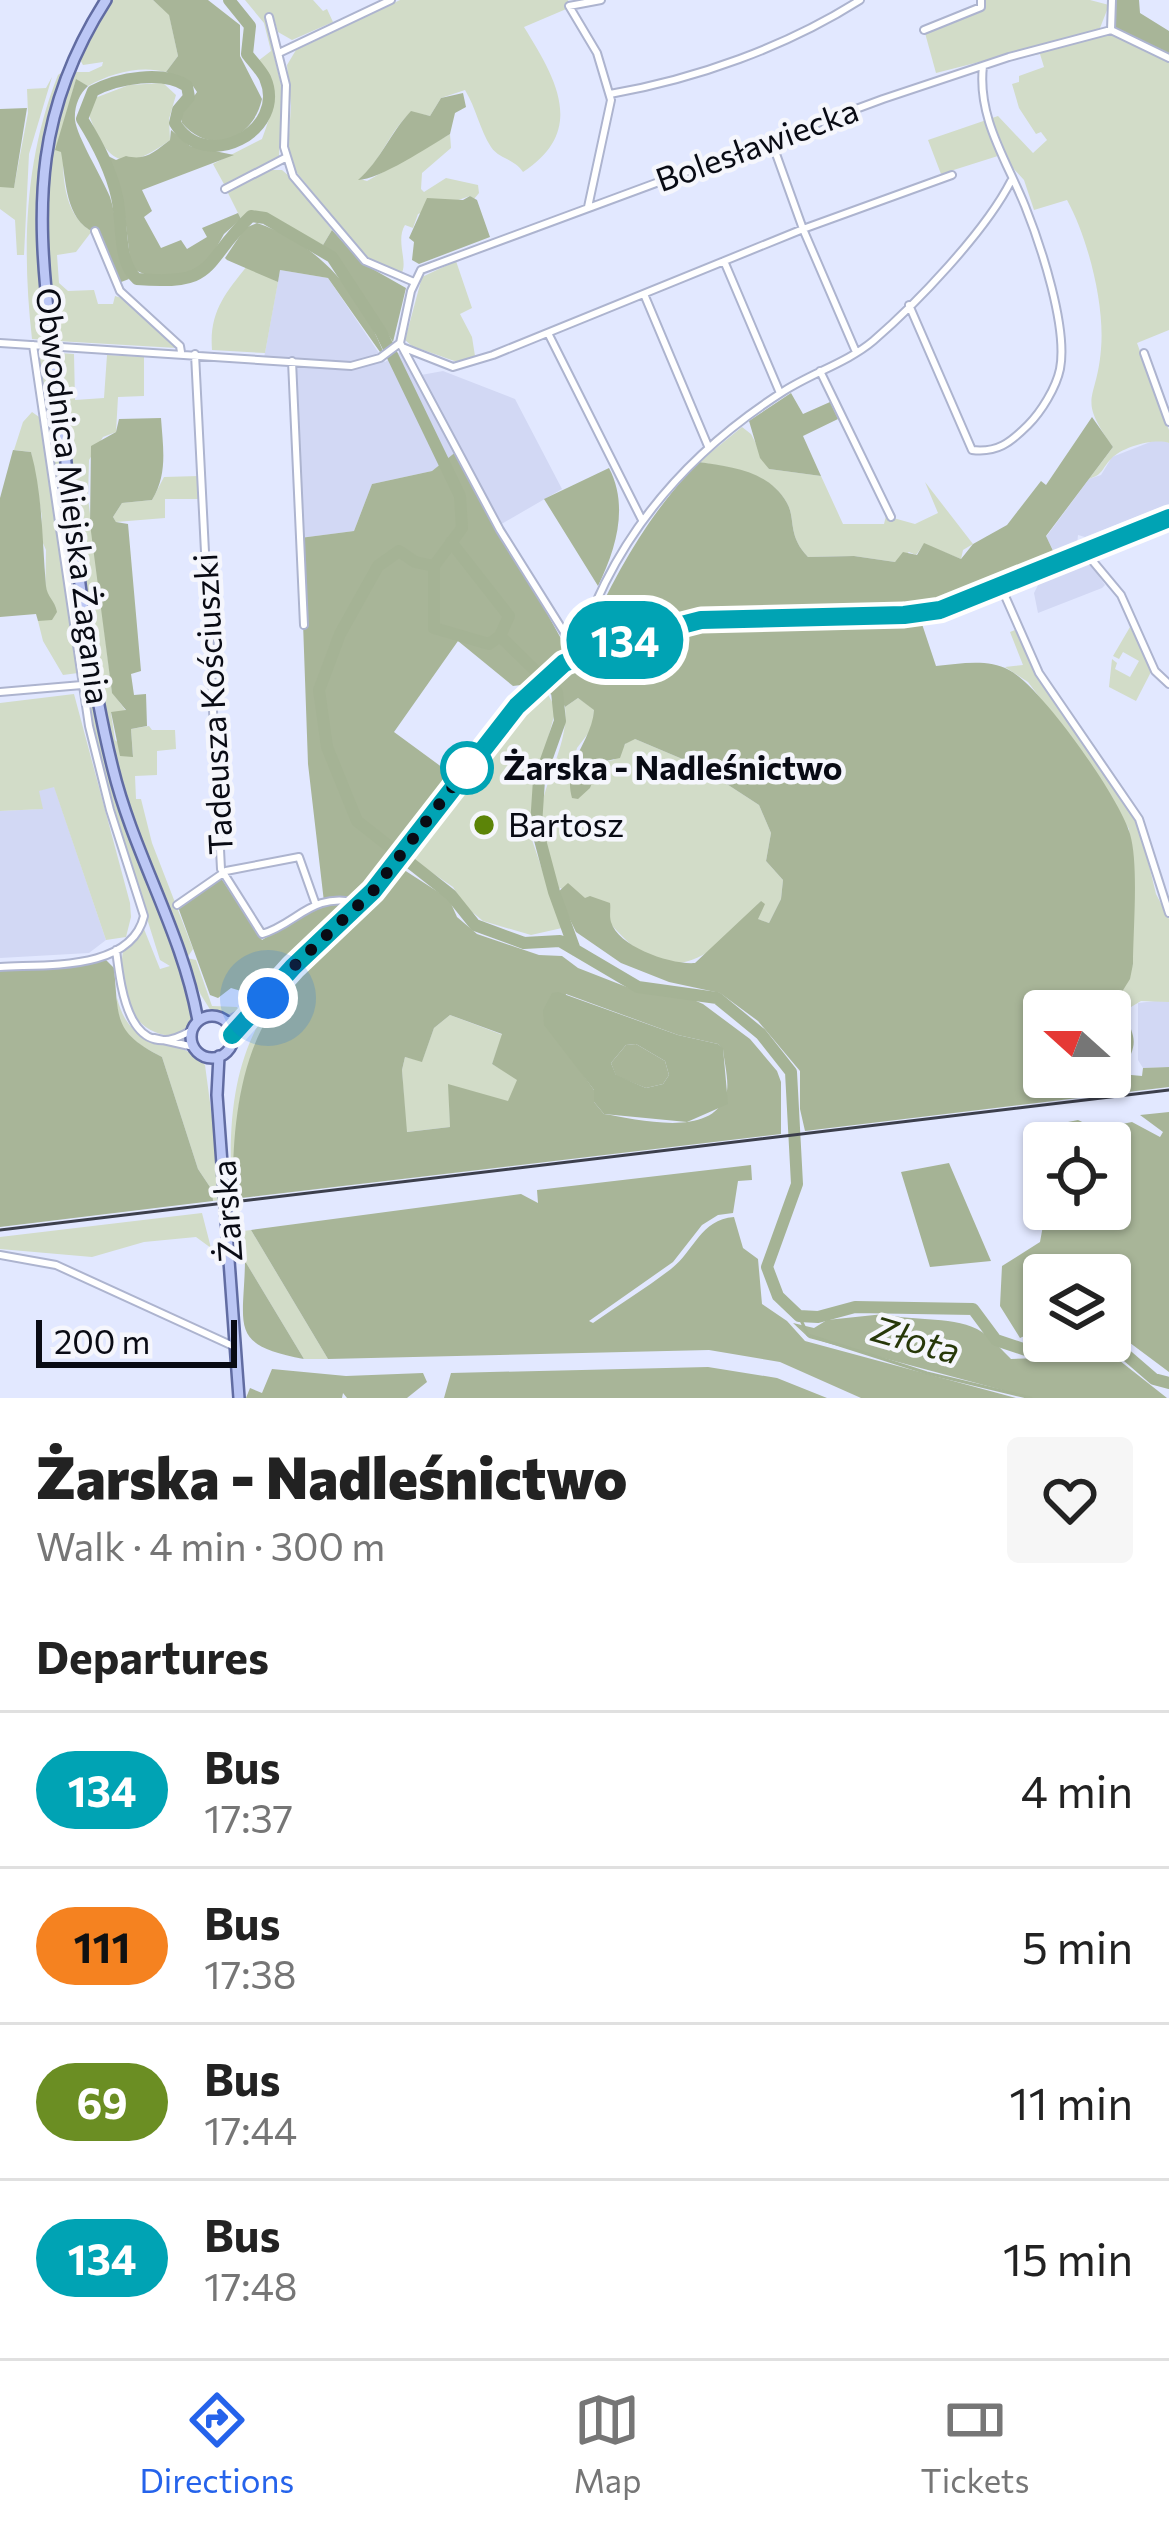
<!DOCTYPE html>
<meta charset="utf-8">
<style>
:root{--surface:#fff;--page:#f6f6f6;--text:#222;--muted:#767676;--line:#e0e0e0;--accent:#2563eb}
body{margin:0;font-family:Commissioner,sans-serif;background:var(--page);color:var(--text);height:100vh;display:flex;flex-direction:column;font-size:45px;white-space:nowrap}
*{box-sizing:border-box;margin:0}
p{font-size:39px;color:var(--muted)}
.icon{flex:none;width:66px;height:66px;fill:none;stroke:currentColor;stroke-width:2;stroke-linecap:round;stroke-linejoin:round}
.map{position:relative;height:1398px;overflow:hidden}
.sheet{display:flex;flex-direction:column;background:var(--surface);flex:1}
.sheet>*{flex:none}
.badge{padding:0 24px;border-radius:39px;font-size:42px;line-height:78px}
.needle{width:78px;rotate:291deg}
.tools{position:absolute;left:1023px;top:990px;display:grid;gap:24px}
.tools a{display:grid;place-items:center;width:108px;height:108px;border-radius:12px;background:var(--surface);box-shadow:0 3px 9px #0004;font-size:60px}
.scale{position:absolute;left:36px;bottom:30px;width:201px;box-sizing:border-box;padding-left:12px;border:6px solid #090b14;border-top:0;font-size:33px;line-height:42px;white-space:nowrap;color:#090b14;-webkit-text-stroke:9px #f5f6fc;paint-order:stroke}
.you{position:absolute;width:60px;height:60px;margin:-30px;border:9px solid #fff;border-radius:50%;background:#1a73e8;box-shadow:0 0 0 18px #1a73e833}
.map>.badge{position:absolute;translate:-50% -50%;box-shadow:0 0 0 6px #fff}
h2{padding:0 36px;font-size:45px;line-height:108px}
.round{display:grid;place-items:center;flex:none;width:126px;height:126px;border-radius:12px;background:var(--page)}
.headline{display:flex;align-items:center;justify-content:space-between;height:204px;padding:0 36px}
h1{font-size:57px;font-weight:800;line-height:90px}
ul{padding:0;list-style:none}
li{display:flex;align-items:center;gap:36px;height:156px;padding:0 36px;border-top:3px solid var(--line)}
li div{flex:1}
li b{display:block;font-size:45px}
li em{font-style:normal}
li .badge{min-width:132px;font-weight:700;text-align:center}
.tab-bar{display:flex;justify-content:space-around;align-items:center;height:168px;border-top:3px solid var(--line);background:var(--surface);font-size:33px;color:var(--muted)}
.tab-bar a{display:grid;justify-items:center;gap:6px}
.tab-bar .selected{color:var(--accent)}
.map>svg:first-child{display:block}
.built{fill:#d2d8f4}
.green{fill:#d2dcc8}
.forest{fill:#a8b598;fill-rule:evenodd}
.water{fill:#a5b395;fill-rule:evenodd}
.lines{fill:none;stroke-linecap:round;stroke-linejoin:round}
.stream{stroke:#a5b395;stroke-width:3}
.river{stroke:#a5b395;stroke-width:12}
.street-casing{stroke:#adb4cf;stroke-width:10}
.secondary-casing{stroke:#adb4cf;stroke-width:14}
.primary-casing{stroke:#616ca2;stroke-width:14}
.street{stroke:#fff;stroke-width:6}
.secondary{stroke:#dee3fa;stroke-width:9}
.primary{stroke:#bcc7f5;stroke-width:9}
.rail{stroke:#3c3f4c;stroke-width:3}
.primary-bridge-casing{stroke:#616ca2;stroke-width:14;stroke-linecap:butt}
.primary-bridge{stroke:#bcc7f5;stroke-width:9}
.line-casing{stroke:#fff;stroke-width:27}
.line{stroke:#00a3b4;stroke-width:18}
.walk{stroke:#090b14;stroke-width:12;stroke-dasharray:0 21.6}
.stop-dot{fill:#fff;stroke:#00a3b4;stroke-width:6}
.poi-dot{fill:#5c8408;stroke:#f5f6fc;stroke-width:4.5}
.labels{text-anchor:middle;stroke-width:9;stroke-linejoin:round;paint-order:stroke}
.street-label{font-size:33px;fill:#090b14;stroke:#f5f6fc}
.stop-label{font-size:33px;font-weight:bold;fill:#090b14;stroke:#f5f6fc;text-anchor:start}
.poi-label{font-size:33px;fill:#090b14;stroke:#f5f6fc;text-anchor:start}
.water-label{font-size:36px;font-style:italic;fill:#273809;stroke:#f5f6fc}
</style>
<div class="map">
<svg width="1169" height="1398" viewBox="0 0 1169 1398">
<rect width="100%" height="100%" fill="#e2e8ff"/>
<path class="built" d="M280 270 328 278 385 362 403 350 421 375 443 371 515 399 562 489 498 526 457 452 432 471 372 484 354 531 300 538 292 362 264 358Z
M1158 439 1169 443V504L1085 537 1078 535 1077 545 1053 550 1046 537 1089 479 1101 475 1112 457Z
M1090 563 1105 585 1102 588 1038 613 1034 593 1039 583Z
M54 786 106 940 89 953 0 958V811L42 809 38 791Z
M1164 1000 1169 1002V1067L1143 1068 1138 1060V1003Z"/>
<path class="green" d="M110 0H153L169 14 178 56 166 72C140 65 111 73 88 86L76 80C64 117 48 208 92 231L76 252 57 255 59 283 68 291 94 290 98 304H113L115 296 125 299 177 348 57 341C43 241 38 168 72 72H89L102 66 103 62 83 65 78 56Z
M245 0H313L323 11 327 9 333 22 292 40 278 32 274 19 265 18 283 93 279 156 225 186 213 164 262 139C272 112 282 84 258 61L271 51 264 23Z
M400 0H568L571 7 524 27C556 79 587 130 523 172 514 158 500 160 491 147 480 130 476 108 465 90L441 98 430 116 411 112C389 132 382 159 360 179L367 181 450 134 451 148 422 173 421 189 424 192 446 178 478 185 479 193 474 199 470 196 418 214 413 228 405 225C395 241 409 263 401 274L371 263 293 168 288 150 291 106 287 65 296 50Z
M983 0H1090L1109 5 1100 28 1068 40 1112 29 1169 58V330L1137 343 1169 430V443C1154 438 1122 447 1111 459 1101 469 1104 474 1089 479L1113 447C1076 395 1097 403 1101 349 1105 305 1088 238 1067 200L1034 210 1024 180 1001 155 941 174 928 140 998 116 1033 153 1047 140 1041 132 1036 134 1019 108 1012 84 1019 82V76L1044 67 1040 54 985 65 983 61 936 73 925 33 979 10Z
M64 71C30 159 34 248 46 340L32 339C22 249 24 160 58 75Z
M52 77 29 154 24 255H17L15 220 0 209V187H14L28 113 27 89 46 88Z
M163 83 176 95 169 119 170 140C125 173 108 166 89 115L95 98 129 85Z
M269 170H282L289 176 332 230 323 245 259 211 241 219 227 191Z
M456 261 472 308 460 314 472 337 475 356 460 363 412 346 405 340 422 277Z
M247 266 278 282 265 353 212 350C209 312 225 294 247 266Z
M42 351H48L108 766 131 840 189 991 194 1021 188 1029 172 1036C129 1033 117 988 123 951L144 929 160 969 170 966 160 960 100 769 38 377 37 357Z
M60 353 74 354 75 400 104 398 107 355 144 357V396L118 397 116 432 103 437 89 460 88 498 112 692 126 711 111 713 115 740 133 756 131 729 149 726 152 730H175L176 749 157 751V775L135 776 136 799H141L152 843 193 949 187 958 196 960 212 1006 237 1007 241 1014 233 1018 211 1011 201 995C163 915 131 829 111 744 82 617 74 483 60 353Z
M32 412 42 419 78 673 63 675 43 641 38 621 45 618 46 550 40 536 42 517 31 452 14 450 23 422Z
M742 427 751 434 769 469 821 476 843 524H884L886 516 915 524 938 513 925 482 973 544 963 550 961 559 924 544 916 555 909 552 895 562 854 556 808 557C787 535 796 519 787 503 769 471 730 468 699 462Z
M199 476 201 499H165V518L116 522 113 517 122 503 152 500 164 477Z
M1130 627 1152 670 1136 701 1109 687 1112 659 1117 663 1115 669 1130 677 1139 661 1123 652 1119 659 1113 656Z
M1015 630 1043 686 1140 828 1156 894 1169 919V1002L1141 1001 1131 1007 1120 995 1133 964 1129 829 1080 751 1028 682 1005 667 1023 665 1010 632Z
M545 689 556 709 534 789 530 834 562 928 531 935 483 921 465 906 453 887 406 855Z
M74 694 130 903 131 917 126 937 106 940 54 787 39 791 43 809 0 811V703Z
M578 698 594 709 593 727 577 748 568 783 592 777 601 762 614 760 629 739H635L699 766 759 805 771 833 766 861 783 880 781 899 769 923 757 919 761 901C719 947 679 996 620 934 601 913 587 899 560 888L557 893C550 870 538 843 540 818 543 780 569 745 565 707Z
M360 915C302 980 258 1008 240 1099 234 1130 238 1161 232 1192 224 1061 254 995 360 915Z
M117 998C132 1057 176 1031 205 1065L223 1200 213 1201 212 1190 198 1169 162 1057C135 1043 115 1032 117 998Z
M450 1015 503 1035 492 1064 518 1079 509 1102 449 1085 450 1127 406 1132 402 1070 405 1057 422 1061 434 1028Z
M202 1213 211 1248 196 1237 144 1242 92 1257 0 1249V1237Z
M251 1230 328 1359H304L245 1261 243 1231Z"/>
<path class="forest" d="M153 0H208L240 25V56L262 99C253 139 211 157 182 123V114L197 92 191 83 166 72 178 56 169 15Z
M1115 0H1139L1140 13 1169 31V58L1112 29Z
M76 79 88 86C79 94 74 107 75 120 77 137 102 177 110 197 119 224 115 254 129 279L116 284 94 232C65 220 66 179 61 152L55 150Z
M463 93 466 107 455 113 450 134C430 146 379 180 358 180 381 160 390 133 411 111L430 116 441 98Z
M27 108 14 188 0 187V109Z
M171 130 190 146 234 155 142 190 152 211 144 217 161 248 181 240 187 249 207 237 202 228 238 213 241 219 224 234 206 266C183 279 153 283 131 267L124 209 108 156 116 160 126 156C146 161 154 152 170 140Z
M470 196 477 200 490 237 419 264 412 260 414 242 409 238 427 198 463 200Z
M257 223C319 244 359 292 383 351L380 352 328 278 280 270 278 282 227 260 225 258 245 228Z
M332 230 362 263 406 288 393 342 357 287 323 245Z
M791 393 803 414 830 402 838 419 803 436 821 476 769 469 760 458 749 421Z
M1092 417 1113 447 1046 536 1055 555 996 581 911 609 705 614 668 620 595 644 589 641 587 636C617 571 649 513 699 462 731 467 768 470 787 503 796 519 787 535 808 557L854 556 895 562 903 552 917 555 924 543 961 559 973 544 1007 525 1041 481 1046 485Z
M161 418C163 448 168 474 152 500L122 503 113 517 116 522 128 524 141 671 131 674 134 695 146 694 147 726 131 729 133 757 120 756 111 712 126 710 112 693 90 524 91 446 116 432 119 419Z
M13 450 31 452C43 496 42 542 46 586 47 597 55 600 57 612L52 620 38 621 36 614 0 617V498Z
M457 451 569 653 545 663 521 685 513 686 458 641 394 732 454 776 372 883 258 996 231 988 218 998 210 995 178 907 221 878 262 940 324 902 308 764 300 538 354 531 372 484 432 471Z
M609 468C629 506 616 549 598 586L544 499Z
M921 621 936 666C959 664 987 658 1009 670 1041 686 1120 798 1130 834 1139 865 1133 930 1133 964L1130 979 1120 995 1131 1007 1125 1017C1132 1030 1137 1040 1131 1054L1110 1052V1011H1044V1077H1110V1073L1142 1076 1143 1068 1169 1067V1087L805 1131 800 1109V1071L758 1021 720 993 669 982 621 963 576 932 557 893 568 883 585 898 590 896 610 903C611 909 609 915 611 922 618 947 672 965 695 963L761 901 765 904 758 919 769 923 781 899 783 880 766 861 771 833 759 805 699 766 635 739 625 744 620 758 601 762 590 788 578 799 572 798C562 763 592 742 594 710L578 698 565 707 553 680 569 668 690 628 737 623Z
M398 866 449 899 457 917 477 934 539 955 562 956 578 968 637 991 687 997 703 1004 750 1039 777 1071 781 1082V1134L233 1199C232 1133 238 1051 282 997 299 975 321 957 340 938 361 916 379 891 398 866ZM566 994 678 1035 718 1044 723 1049C724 1062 730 1083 726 1095 711 1139 637 1119 604 1114L594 1102V1090L556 1037ZM450 1015 502 1034 492 1064 517 1080 508 1101 448 1084 450 1127 407 1132 402 1070 405 1057 422 1062 434 1028Z
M106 960 114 968C119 1019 113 1032 162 1057L198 1169 212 1190 213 1201 0 1227V969Z
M636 1044 665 1061 669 1075 663 1084 646 1088 616 1076 611 1063 626 1045Z
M1169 1112V1372L1110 1328V1275H1044V1327L1020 1338 1000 1306 1002 1266 1040 1242 1046 1209H1110V1143H1044V1158L1033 1129 1078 1120 1097 1129 1132 1122 1160 1137 1163 1132 1140 1115Z
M751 1165 752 1180 738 1181 733 1213 718 1215 702 1225 673 1262 589 1321 593 1323C619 1305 646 1288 671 1269 695 1250 700 1220 734 1217L743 1248 758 1259 762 1304 787 1321 805 1341 1016 1398H861L780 1362 709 1350 328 1359 251 1230 521 1194 538 1203 537 1190Z
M245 1261 304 1359C228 1345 244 1327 245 1261Z
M884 1314C914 1322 957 1315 982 1332 992 1339 1002 1350 1011 1359L1041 1358 1063 1341 1096 1342 1167 1398H1032L809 1338 793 1323 814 1328 827 1320Z
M708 1367 777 1378 827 1398H444L451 1373Z
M272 1369 346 1376 423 1373 427 1382 407 1398H347L343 1393 342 1398H246L250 1388 262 1393Z"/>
<path class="water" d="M558 992 678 1035 718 1044 723 1048 728 1104 687 1122 604 1114 594 1102V1090L544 1025 543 1010 552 993ZM636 1044 665 1061 669 1075 663 1084 646 1088 616 1075 611 1063 626 1045Z
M949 1163 991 1261 930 1267 901 1172Z"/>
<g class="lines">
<path class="stream" d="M799 1316 808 1335 927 1373 1031 1398"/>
<path class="river" d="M229 0 250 26 247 54C252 61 261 70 265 78 288 131 205 174 175 123L178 110 189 97 187 86C163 70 118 78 93 91L82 119C97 143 111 169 117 197 123 222 117 262 137 279 219 286 201 263 251 216L265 218 332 257 381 332 460 496 462 528 434 566 415 562 399 551 378 566 340 634 319 690 327 747 357 821 451 895 475 925 524 943 560 941 638 987 717 998 761 1034 791 1072 797 1184 767 1267 778 1296 799 1316 818 1317 855 1307 973 1309 996 1340 1026 1350 1044 1338
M451 542 509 616 500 636 557 692 560 721 539 780 536 825 554 892 575 950
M434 566V628L489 644 500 636
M1110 1341 1154 1379 1169 1383"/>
<g class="street-casing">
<path id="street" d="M269 17 286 85 284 147 293 176 365 261 414 282
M924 30 981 7V0
M1111 30 1169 58
M1111 30 1112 0
M279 53 391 0
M610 94C696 79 786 47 860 0
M771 140 803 229 856 352
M225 189 285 158
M588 207 611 100 597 53 569 6 601 0
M95 231 120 291 180 346 181 352
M724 261 780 393
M644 294 708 446
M909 305 972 450C997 453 1010 443 1028 425 1041 412 1056 388 1060 369 1068 328 1041 246 1025 206 1007 161 977 118 983 66
M548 333 642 520
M0 343 351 366 380 358 400 343
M402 347 453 367 493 355 803 229 952 175
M1144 353 1169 422
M195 354 221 869 262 934C297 924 312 891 358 903
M292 361 304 625
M820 371 891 517
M1086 553 1121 595 1155 671 1169 684
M1001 587 1039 673 1139 819 1169 913
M580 652C582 628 595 605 605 583 646 501 707 440 784 391 812 373 848 362 873 341 916 304 985 232 1011 181
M579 656 500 530 400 343 411 291 421 270 883 99 1009 57 1111 30
M0 692 82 685
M177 905 226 871 299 857 316 905
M116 950C121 991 130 1068 192 1030
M0 967C43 964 131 972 144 916L110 810 89 726 33 345
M154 1038 194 1047
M0 1255 56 1265 233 1346"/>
</g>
<g class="secondary-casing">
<path id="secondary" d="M227 1023 255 1009
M232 1035 294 967 372 891 517 705 564 663 627 639 701 620 933 611 1169 518"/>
</g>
<g class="primary-casing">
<path id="primary" d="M50 327C35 203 36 109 106 0
M54 358C71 492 80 638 113 769 134 855 183 934 198 1021
M191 1037a21 21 0 1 1 42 0a21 21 0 1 1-42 0Z
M219 1056 217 1095 239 1398"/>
</g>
<use href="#street" class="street"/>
<use href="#secondary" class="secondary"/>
<use href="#primary" class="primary"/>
<path class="rail" d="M0 1230 1169 1090"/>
<g class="primary-bridge-casing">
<path id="primary-bridge" d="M50 327 54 358"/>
</g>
<use href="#primary-bridge" class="primary-bridge"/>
</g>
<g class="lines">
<g class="line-casing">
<path id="line" d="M232 1035 293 967 373 891 517 706 564 663 627 639 701 620 904 615 940 610 1169 518"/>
</g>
<use href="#line" class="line"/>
<path class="walk" d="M268 998 293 967 373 891 467 768"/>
</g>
<circle class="stop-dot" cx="467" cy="768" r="24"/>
<circle class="poi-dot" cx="484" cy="825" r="12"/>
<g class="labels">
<g class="street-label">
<text transform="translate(757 145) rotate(-20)" y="12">Bolesławiecka</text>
<text transform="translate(73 496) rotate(83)" y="12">Obwodnica Miejska Żagania</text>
<text transform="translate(213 704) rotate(-93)" y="12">Tadeusza Kościuszki</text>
<text transform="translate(227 1211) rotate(-94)" y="12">Żarska</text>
</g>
<g class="stop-label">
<text x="503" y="780">Żarska - Nadleśnictwo</text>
</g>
<g class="poi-label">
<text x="508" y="837">Bartosz</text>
</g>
<g class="water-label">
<text transform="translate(916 1340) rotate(16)" y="13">Złota</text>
</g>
</g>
</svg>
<div class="tools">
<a><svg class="needle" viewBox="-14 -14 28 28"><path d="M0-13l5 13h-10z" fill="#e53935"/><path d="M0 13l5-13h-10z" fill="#767676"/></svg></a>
<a><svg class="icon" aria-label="locate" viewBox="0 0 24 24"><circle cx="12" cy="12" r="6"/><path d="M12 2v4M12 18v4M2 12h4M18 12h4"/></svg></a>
<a><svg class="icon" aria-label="layers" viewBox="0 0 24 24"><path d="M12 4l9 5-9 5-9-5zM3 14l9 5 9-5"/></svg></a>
</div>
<div class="scale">200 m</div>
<div class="you" style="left:268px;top:998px"></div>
<b class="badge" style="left:625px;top:640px;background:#00a3b4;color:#fff">134</b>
</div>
<section class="sheet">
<div class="headline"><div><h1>Żarska - Nadleśnictwo</h1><p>Walk · 4 min · 300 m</p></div><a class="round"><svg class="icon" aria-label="heart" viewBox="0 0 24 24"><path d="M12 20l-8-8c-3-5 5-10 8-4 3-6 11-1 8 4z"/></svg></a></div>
<h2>Departures</h2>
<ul>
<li><span class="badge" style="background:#00a3b4;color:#fff">134</span><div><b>Bus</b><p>17:37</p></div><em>4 min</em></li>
<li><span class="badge" style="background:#f58220;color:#111">111</span><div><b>Bus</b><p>17:38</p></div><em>5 min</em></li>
<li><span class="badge" style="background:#6b8e23;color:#fff">69</span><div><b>Bus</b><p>17:44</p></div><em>11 min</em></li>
<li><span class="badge" style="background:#00a3b4;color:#fff">134</span><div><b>Bus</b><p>17:48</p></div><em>15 min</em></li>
</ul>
</section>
<nav class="tab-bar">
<a class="selected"><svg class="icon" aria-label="directions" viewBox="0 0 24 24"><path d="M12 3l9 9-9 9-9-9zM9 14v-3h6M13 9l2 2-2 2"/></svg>Directions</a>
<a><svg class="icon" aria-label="map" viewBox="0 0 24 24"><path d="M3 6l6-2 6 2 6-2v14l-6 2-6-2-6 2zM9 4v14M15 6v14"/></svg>Map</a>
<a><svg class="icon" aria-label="tickets" viewBox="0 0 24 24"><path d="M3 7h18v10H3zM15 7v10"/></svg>Tickets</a>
</nav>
